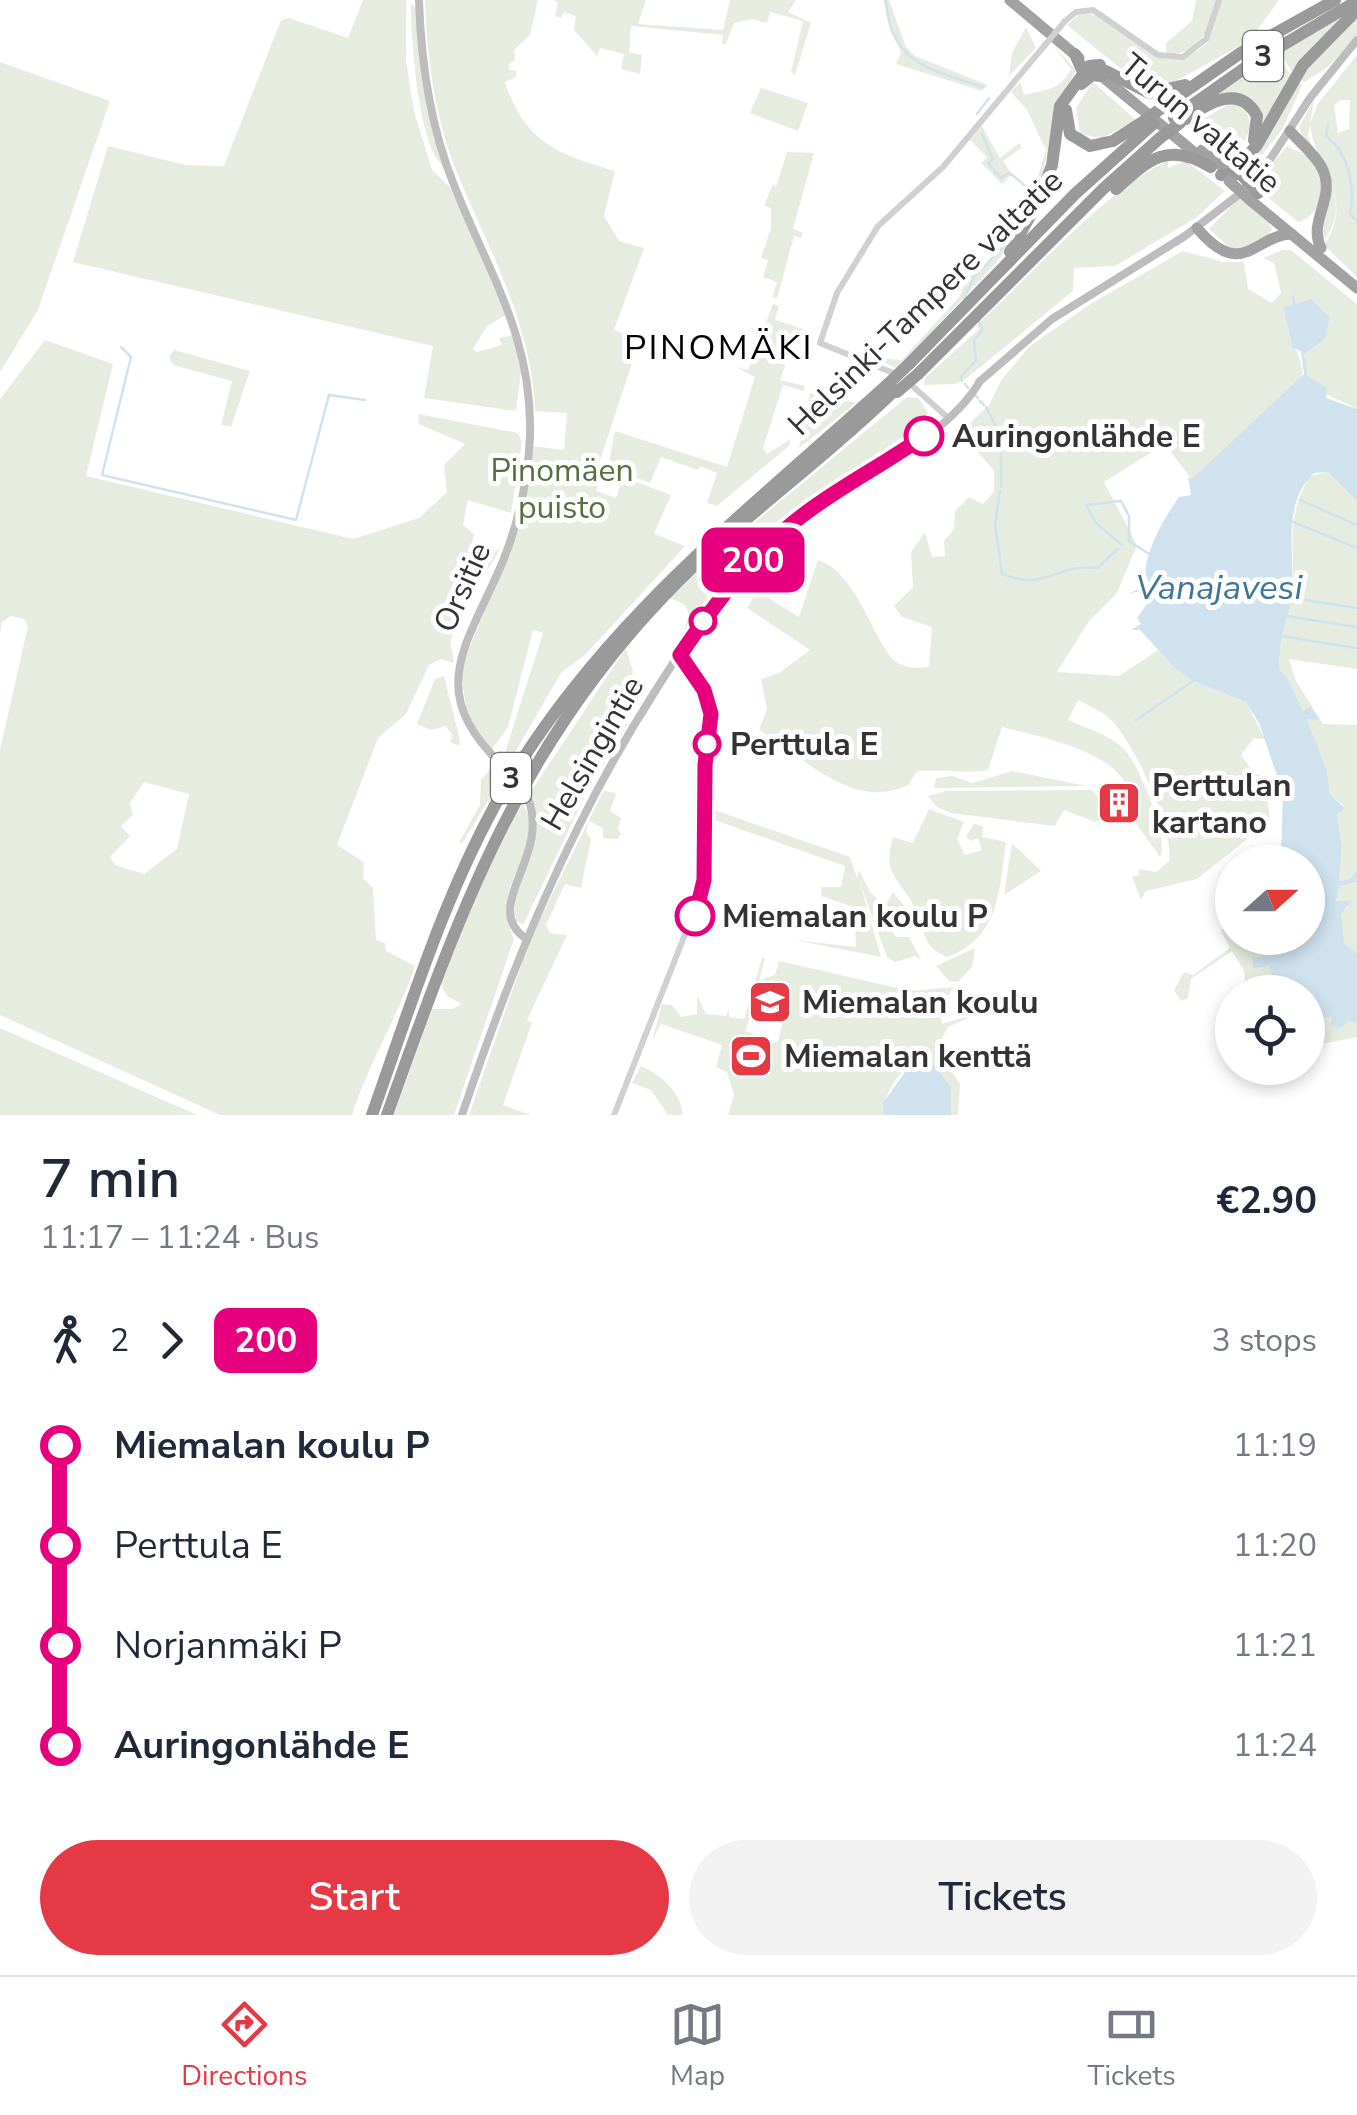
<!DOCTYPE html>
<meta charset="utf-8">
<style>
:root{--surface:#fff;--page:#f2f2f3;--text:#1f2937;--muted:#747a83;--line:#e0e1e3;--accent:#e63946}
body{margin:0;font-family:"Nunito Sans",sans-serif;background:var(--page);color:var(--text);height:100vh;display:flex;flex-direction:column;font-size:38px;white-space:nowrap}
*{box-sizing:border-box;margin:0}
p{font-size:32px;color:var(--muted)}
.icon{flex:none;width:55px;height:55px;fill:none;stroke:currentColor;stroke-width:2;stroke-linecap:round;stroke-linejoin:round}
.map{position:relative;height:1115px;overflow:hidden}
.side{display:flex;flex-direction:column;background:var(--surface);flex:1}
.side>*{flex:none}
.badge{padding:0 20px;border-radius:15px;font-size:35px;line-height:65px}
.needle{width:65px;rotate:69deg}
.fabs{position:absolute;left:1215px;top:845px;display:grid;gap:20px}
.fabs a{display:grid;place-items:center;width:110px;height:110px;border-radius:50%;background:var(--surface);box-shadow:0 5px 15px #0003;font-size:50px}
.map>.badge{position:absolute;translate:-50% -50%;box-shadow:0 0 0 5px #fff}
.legs{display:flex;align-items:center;gap:15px;height:110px;padding:0 40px;font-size:32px}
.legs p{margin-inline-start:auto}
.headline{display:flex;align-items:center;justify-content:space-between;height:170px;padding:0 40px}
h1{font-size:55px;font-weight:600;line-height:75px}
.button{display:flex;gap:20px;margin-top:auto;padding:20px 40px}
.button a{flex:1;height:115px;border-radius:60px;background:var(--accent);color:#fff;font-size:40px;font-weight:600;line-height:115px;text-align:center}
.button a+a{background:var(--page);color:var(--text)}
ul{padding:0 40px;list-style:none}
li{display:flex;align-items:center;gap:35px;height:100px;font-size:38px}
li i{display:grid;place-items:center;width:15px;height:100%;margin:0 12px;background:currentColor}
li i::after{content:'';width:25px;height:25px;margin:-12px;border:8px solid;border-radius:50%;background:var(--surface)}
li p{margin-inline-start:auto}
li:first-child i{background:linear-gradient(#0000 50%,currentColor 0)}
li:last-child i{background:linear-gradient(currentColor 50%,#0000 0)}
.tabs{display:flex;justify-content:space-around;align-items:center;height:140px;border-top:2px solid var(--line);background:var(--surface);font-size:28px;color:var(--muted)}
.tabs a{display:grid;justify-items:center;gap:5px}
.tabs .selected{color:var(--accent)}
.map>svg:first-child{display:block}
.green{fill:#e6ecdf;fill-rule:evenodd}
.water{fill:#cfe2ee}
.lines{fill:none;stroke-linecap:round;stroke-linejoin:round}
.stream{stroke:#cfe2ee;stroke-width:2.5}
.tertiary{stroke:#d0d0d0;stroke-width:6}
.secondary{stroke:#bdbdbd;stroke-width:8}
.trunk{stroke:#a2a2a2;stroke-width:11}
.motorway{stroke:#9a9a9a;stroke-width:12}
.tertiary-bridge{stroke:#d0d0d0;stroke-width:6}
.secondary-bridge{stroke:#bdbdbd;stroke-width:8}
.trunk-bridge{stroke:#a2a2a2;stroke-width:11}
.motorway-bridge{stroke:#9a9a9a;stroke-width:12}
.line-1-casing{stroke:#fff;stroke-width:22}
.line-1{stroke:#e6007e;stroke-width:15}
.stop-1-dot{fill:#fff;stroke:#e6007e;stroke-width:5}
.labels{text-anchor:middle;stroke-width:10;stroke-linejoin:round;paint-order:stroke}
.shield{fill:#fff;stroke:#707070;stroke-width:2.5}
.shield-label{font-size:30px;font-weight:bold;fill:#333}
.street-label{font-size:32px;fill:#333;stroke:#fff}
.stop-label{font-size:32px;font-weight:bold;fill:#333;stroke:#fff;text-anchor:start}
.park-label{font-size:32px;fill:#56703f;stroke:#fff}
.poi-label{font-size:32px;font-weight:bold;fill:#333;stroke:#fff;text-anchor:start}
.neighbourhood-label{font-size:35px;letter-spacing:2.5px;fill:#000;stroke:#fff}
.water-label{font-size:35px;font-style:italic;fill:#3f7597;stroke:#fff}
</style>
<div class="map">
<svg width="1357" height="1115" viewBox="0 0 1357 1115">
<rect width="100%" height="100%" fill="#fff"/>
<path class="green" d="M363 0H406V60L414 111 432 170 450 187 506 315 487 326 473 349 477 352 502 345 499 338 514 335 521 371 516 411 424 398 433 346 73 262 108 146 186 165 224 166 281 20 289 18 348 38Z
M425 0H538L530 35 514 50 515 60 509 64V70L516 71V77L505 82C525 143 558 154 615 171L604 216 619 241 644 248 614 330 630 336 635 354 600 460 602 472 596 491 616 498 623 477 671 495 654 534 685 546 587 653 561 673 507 766 502 762 543 633 533 630 508 727 491 751 467 717 461 668 525 514 532 446 564 450 567 413 535 411C532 321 487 248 454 165 434 112 427 57 425 0Z
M553 0H646L638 24 723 30 730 0H796L788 12 811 23 795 75 791 72 803 21 770 12 767 23 751 19 734 23 726 44H722L723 35 631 26 629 52 642 55 640 74 621 69 624 54 600 48 597 56 574 30 576 16 564 12 561 18 555 16 558 2Z
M883 0H889L906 47 915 56 988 85 982 91 896 64 901 53Z
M1196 0H1217C1208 30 1202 53 1166 55V43L1192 21Z
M1221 0H1279L1250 40 1167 86 1135 80 1067 25 1081 13C1132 13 1150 92 1207 43Z
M411 4 416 7 422 82 444 166C418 149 411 36 411 4Z
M1357 6 1292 72 1280 53Z
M1357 13V37L1329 66 1305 82 1300 79 1301 72Z
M1026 27 1036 48 1009 76 1012 53Z
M1052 44 1076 70 1055 109 1041 185 1023 224 997 262 897 369 876 358 902 360 960 296 968 274C1016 256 1032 195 1046 150L1027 110 1011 92 1020 82 1024 95C1045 90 1061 90 1071 69Z
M1276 53 1291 75 1261 134 1259 117 1214 93Z
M1357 55V277L1324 245C1357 197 1315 168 1310 125L1317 105ZM1341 100H1350L1349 129 1338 133 1334 105Z
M0 62 110 101 38 310 0 372Z
M1295 80 1302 85 1283 128 1250 171 1245 164Z
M1093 82 1136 120 1102 138 1080 134 1076 108Z
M761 88 808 103 798 131 750 113Z
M1314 100 1308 137C1325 170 1353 208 1322 242L1319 226C1348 179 1307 169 1299 127Z
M1229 104 1244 107C1257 129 1246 140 1231 155L1189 127Z
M982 126 1000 158 1019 143 1022 147 1003 161 1012 174 1002 184 981 163 987 157 970 140Z
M1287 146C1294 150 1304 153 1310 159 1328 177 1325 215 1298 222L1254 186Z
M787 152 814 153 793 229 803 233 801 238 794 236 777 299 772 297 777 282 763 277 768 260 761 258 771 228V208L764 206 773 184 776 187Z
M1168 161V168L1186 161 1225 191 1197 217 1115 266 1074 268 1073 291 967 378 955 384 924 385 925 378 979 329 977 325C1024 282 1113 183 1168 161Z
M1240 197 1268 220 1272 230 1261 244 1231 249 1209 229Z
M1283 250H1291L1357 304V409C1329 393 1307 395 1304 354L1309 348 1293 295C1292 302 1287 311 1287 318 1287 340 1304 355 1302 378L1192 480 1165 444 1104 482 1137 545 1117 593 1089 621 1057 672 1119 676 1158 650 1193 681 1246 702 1265 739 1254 738 1241 755 1254 773 1265 777 1270 821 1197 879 1146 891 1141 900 1132 877 1139 875V869L1156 872 1169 861C1175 831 1134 743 1112 721 1104 712 1089 706 1078 700L1068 720C1086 728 1110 735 1124 749 1139 764 1170 841 1160 857L1130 815C1143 754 1043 738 1002 727L988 770C978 774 934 769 917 771L908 785C852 812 803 756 759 730L767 709 761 679 779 673 810 650 747 608 757 591 799 617 818 560C860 574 875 649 898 663 908 669 918 668 929 667L932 627 902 617 894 606 913 587 911 552 925 532 932 557 945 556 944 541 954 529 955 511 969 497 983 504 994 492V471L961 432 989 405 1002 379 1030 346 1092 303 1183 251 1223 262H1244L1248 289 1272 303 1281 293 1274 263 1263 258Z
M773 304 779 306 775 320 803 329 799 344 793 342 780 380 805 386 804 391 783 385 763 448 767 454 791 439 789 446 717 506 707 503 717 473 700 466 698 470 661 457 650 483 608 467 615 431 727 467 755 377 736 367 748 370Z
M45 340 113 364 86 476 353 539 419 518 447 492 444 465 465 444 419 424 418 414 518 433 522 442 511 513 468 500 463 525 474 534 469 556 485 561 500 548C485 578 458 609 451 641 449 650 455 652 453 663L441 659 429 665 406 714 378 738 337 845 364 862 363 878 373 888 376 940 385 943 386 951 415 966C397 1019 369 1062 352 1115H220L0 1015V750L28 626 24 619 11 616 2 622 0 634V399ZM144 782 189 794 177 849 144 874 115 865 110 857 130 836 121 826 133 815 130 803Z
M174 350 250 371 231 427 221 425 232 381 173 365 169 357Z
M810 393 856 403 799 448Z
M907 397 918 398 928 413 915 433 783 520 742 564 738 540 749 527Z
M1328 472 1357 501V669L1289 659 1296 681 1323 724 1357 725V870L1350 879 1339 881 1342 846 1337 815 1345 807 1330 795 1327 770 1307 719 1310 716 1320 721 1310 707 1303 711C1296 699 1291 679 1280 670 1277 643 1288 626 1291 600 1297 557 1283 519 1310 476Z
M732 539C739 577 707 606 686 636L683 633 689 615 685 605 670 598Z
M626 648 633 672 617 714 628 724 587 792 523 925 517 921C503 888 551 853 530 793Z
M444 676 460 741 459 746 450 742 453 735 445 726 431 730 417 724 435 679Z
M493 766 503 776 462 844 459 842 480 805 481 780Z
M1012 771 1086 786 934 788 936 778 952 776 973 783Z
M604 790 616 794 610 811 621 818 618 830 621 833 618 839 603 838V828L589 821 586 832 591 839 581 888 565 884 546 925 550 933 567 935 527 1020 532 1023 503 1105 531 1115H469L531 937Z
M1092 790 1113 814 1095 822 1064 810 1055 826 951 813 937 807 928 796 947 791Z
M523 803C551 855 486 879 514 939L454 1115H394L432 1009H452L462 1004 447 996 440 982 490 862Z
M711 809 850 857 857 878 859 870 870 892 885 906 893 892 913 917 889 927 896 937H909L921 960 915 956 895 962 887 957 859 880 881 957 794 940 856 947 854 907 821 896 822 887H841L845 866 712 819Z
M929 809 964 822 957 839 965 855 982 850 978 838 971 841 966 837 974 823 983 827 982 837 1006 842C999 890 1000 938 947 957 922 947 925 931 915 909 901 878 881 877 893 837L913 843Z
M1012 843 1041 871 1004 895Z
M1357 882V954L1354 955 1344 943 1338 911 1347 909 1349 901 1336 902 1340 886Z
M1232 918V938H1256L1269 945V965L1276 992H1237L1246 988 1244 971 1232 951 1191 979 1188 998 1181 1001 1174 990 1184 972 1193 975 1230 948 1221 931Z
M975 948 972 967 958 982 949 981 936 966Z
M762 958H765L746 1031 759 1036 766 1047 778 1041 792 990 779 986 768 994 761 988 765 978 775 975 779 961 910 991 954 987 939 1009 942 1024 984 1011 948 1027 942 1038V1058L960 1084 958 1115H951V1086L928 1058H915C900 1073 882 1093 884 1115H728L734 1095 727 1072 716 1067 722 1045 661 1024 652 1041 662 1004 672 1005 681 1017 697 1014V995L706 1014 726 1016 729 1009V1017L744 1019Z
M1332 1015 1357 1022V1037L1308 1047V1021Z
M0 1028 197 1115H0Z
M641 1066C661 1075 681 1092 683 1115H668L651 1090 632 1083Z"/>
<path class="water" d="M1293 292 1296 304 1311 299 1330 318 1324 339 1304 354 1308 376 1327 388 1326 398 1357 409V501L1328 472 1314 473C1279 505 1297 561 1291 601 1287 626 1277 643 1280 670 1291 679 1296 699 1303 711L1310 706 1320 720 1307 719 1327 770 1330 795 1345 808 1337 815 1342 846 1339 881 1350 879 1357 870V882L1340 886 1336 901H1352L1341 914 1344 943 1357 954V1022L1348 1021 1339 1029 1331 1024 1332 1016 1308 1021V992H1277L1269 966 1253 968 1252 958 1267 956 1269 945 1256 938H1308V862H1274L1281 856 1283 793 1259 723 1246 702 1193 681 1175 668 1140 630H1131L1141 624 1137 618 1149 601 1143 590 1129 594 1145 585C1143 554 1161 523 1179 497L1191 495 1188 477 1192 479 1304 374 1301 351 1293 348 1283 307 1291 305Z
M915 1058H928L951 1086V1115H884L883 1103Z"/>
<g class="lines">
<path class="stream" d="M886 0C889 64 932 70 983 87
M977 114 989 98
M1328 125 1326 136C1349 153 1355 186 1350 214L1357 221
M982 134 993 159 988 163 1001 178 1009 173C1027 185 1034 192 1024 213
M964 298 974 277 1008 242
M121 347 131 357 102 475 296 520 329 395 365 400
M962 381 961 377 976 360 974 340 983 329 979 322
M965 384 968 388
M976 396 978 398
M980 401 984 405
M986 407 1001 436V487
M1000 491 995 524 1002 574C1047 592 1053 564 1097 568L1118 549
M1300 500 1357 525
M1293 522 1357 548
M1130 542 1151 555
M1122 545 1096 523 1086 505 1121 501 1129 516V542
M1292 598 1357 608
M1286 616 1357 627
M1282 636 1356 648
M1136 720 1193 681"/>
<path class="tertiary" d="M1065 21 1076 12 1093 10 1158 55 1183 57 1206 39 1219 0
M898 375 820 343 837 293 878 226 943 167 1045 45
M908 382 947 417
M614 1115 704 886 705 759 711 714 704 690 679 655"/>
<path class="secondary" d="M419 0C421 64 430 126 454 185 488 272 533 337 530 436 528 479 519 521 503 561 467 647 422 691 506 769
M979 382 1052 319 1185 236 1237 196 1271 158 1310 98 1357 40
M525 938C480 905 553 856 527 796
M462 1115C512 966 569 826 654 693 686 642 721 590 765 548 823 491 941 449 980 381"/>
<path class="trunk" d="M1010 0 1079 58
M1098 73 1207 163
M1290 131C1300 143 1315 154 1322 168 1337 198 1307 221 1321 248
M1202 150 1234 176
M1250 200 1357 288
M1197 228C1242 282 1256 234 1292 234"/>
<path class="motorway" d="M1075 54 1083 72
M1106 71 1149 93 1185 85
M1081 84 1092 75 1101 76
M1160 109 1242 52 1335 0
M1066 110 1070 134 1090 146 1113 141 1144 121
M1174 118 1249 65 1357 1
M1186 119C1209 102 1240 84 1257 116L1254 140
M1221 175 1232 174 1257 145 1303 65 1357 10
M1116 189C1149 159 1168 141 1211 167
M1010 252 1040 198 1052 165 1060 106 1089 66 1100 65
M909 364 1075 194 1153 124
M918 374 1104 188 1160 138
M372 1115C411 1005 445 892 503 791 602 621 746 513 888 384
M387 1115C457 919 515 752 663 597 734 522 821 463 895 390"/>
<path class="tertiary-bridge" d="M1045 45 1065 21"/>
<path class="secondary-bridge" d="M506 769 527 796"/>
<path class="trunk-bridge" d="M1229 181 1250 200"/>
<path class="motorway-bridge" d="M1146 120 1160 109
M1160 138 1180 123
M1239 172 1258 193
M888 384 909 364
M897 392 918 374"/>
</g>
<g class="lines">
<g class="line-1-casing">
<path id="line-1" d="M695 916 704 880 705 765 711 714 704 690 680 655C716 602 755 550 807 512 845 484 886 463 924 436"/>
</g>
<use href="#line-1" class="line-1"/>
</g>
<defs>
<g id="building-square" transform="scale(2.25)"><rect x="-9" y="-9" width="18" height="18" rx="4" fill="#e63946" stroke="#fff"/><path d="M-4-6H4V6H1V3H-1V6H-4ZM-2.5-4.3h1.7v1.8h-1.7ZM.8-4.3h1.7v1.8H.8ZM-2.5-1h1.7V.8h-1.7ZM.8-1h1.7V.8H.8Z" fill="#fff"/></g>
<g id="school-square" transform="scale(2.25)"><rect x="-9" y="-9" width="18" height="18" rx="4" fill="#e63946" stroke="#fff"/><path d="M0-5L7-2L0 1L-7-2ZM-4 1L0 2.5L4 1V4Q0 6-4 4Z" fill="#fff"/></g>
<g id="stadium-square" transform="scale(2.25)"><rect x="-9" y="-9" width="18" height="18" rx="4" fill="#e63946" stroke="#fff"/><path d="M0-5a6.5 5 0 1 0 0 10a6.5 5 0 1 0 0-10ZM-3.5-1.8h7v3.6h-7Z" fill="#fff"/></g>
</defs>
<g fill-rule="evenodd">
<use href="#building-square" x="1119" y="803"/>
<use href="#school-square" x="770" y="1002"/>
<use href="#stadium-square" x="751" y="1056"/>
</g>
<g class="stop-1-dot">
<circle cx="924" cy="436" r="18"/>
<circle cx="703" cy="621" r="12"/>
<circle cx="707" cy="744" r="12"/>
<circle cx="695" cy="916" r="18"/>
</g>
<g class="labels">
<g class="shield">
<rect x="1243" y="31" width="40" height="50" rx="8"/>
<rect x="491" y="753" width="40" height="50" rx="8"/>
</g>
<g class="shield-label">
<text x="1263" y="66">3</text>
<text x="511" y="788">3</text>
</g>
<g class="street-label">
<text transform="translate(1201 123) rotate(40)" y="11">Turun valtatie</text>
<text transform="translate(925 302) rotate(-44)" y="11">Helsinki-Tampere valtatie</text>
<text transform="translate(462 587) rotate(-66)" y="11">Orsitie</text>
<text transform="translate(592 753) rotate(-60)" y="11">Helsingintie</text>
</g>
<g class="stop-label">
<text x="952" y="447">Auringonlähde E</text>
<text x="730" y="755">Perttula E</text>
<text x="722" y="927">Miemalan koulu P</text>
</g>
<g class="park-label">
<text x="562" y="481">Pinomäen<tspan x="562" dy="37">puisto</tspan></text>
</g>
<g class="poi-label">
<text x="1152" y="796">Perttulan<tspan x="1152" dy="37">kartano</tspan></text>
<text x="802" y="1013">Miemalan koulu</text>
<text x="784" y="1067">Miemalan kenttä</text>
</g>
<g class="neighbourhood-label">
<text x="719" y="359">PINOMÄKI</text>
</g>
<g class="water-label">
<text x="1219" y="599">Vanajavesi</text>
</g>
</g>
</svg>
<div class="fabs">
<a><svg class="needle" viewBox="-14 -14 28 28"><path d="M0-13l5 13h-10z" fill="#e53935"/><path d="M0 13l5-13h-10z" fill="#747a83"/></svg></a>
<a><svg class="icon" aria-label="locate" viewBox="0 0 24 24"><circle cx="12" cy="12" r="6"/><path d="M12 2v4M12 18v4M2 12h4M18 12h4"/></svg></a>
</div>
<b class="badge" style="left:753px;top:560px;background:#e6007e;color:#fff">200</b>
</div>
<section class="side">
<div class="headline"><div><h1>7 min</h1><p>11:17 – 11:24 · Bus</p></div><b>€2.90</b></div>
<div class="legs"><svg class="icon" aria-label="walk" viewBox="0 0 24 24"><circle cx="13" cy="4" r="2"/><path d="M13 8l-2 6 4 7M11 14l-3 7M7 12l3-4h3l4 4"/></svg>2<svg class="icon" aria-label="forward" viewBox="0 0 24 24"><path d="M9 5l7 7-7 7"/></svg><b class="badge" style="background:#e6007e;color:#fff">200</b><p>3 stops</p></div>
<ul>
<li><i style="color:#e6007e"></i><b>Miemalan koulu P</b><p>11:19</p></li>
<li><i style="color:#e6007e"></i><span>Perttula E</span><p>11:20</p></li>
<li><i style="color:#e6007e"></i><span>Norjanmäki P</span><p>11:21</p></li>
<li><i style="color:#e6007e"></i><b>Auringonlähde E</b><p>11:24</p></li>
</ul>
<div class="button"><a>Start</a><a>Tickets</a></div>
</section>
<nav class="tabs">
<a class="selected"><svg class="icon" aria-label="directions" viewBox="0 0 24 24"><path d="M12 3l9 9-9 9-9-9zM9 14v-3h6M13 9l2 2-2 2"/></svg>Directions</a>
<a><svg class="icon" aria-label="map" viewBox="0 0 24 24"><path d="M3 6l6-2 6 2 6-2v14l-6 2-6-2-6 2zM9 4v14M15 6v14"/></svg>Map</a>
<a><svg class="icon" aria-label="tickets" viewBox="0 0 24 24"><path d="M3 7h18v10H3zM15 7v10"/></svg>Tickets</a>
</nav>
